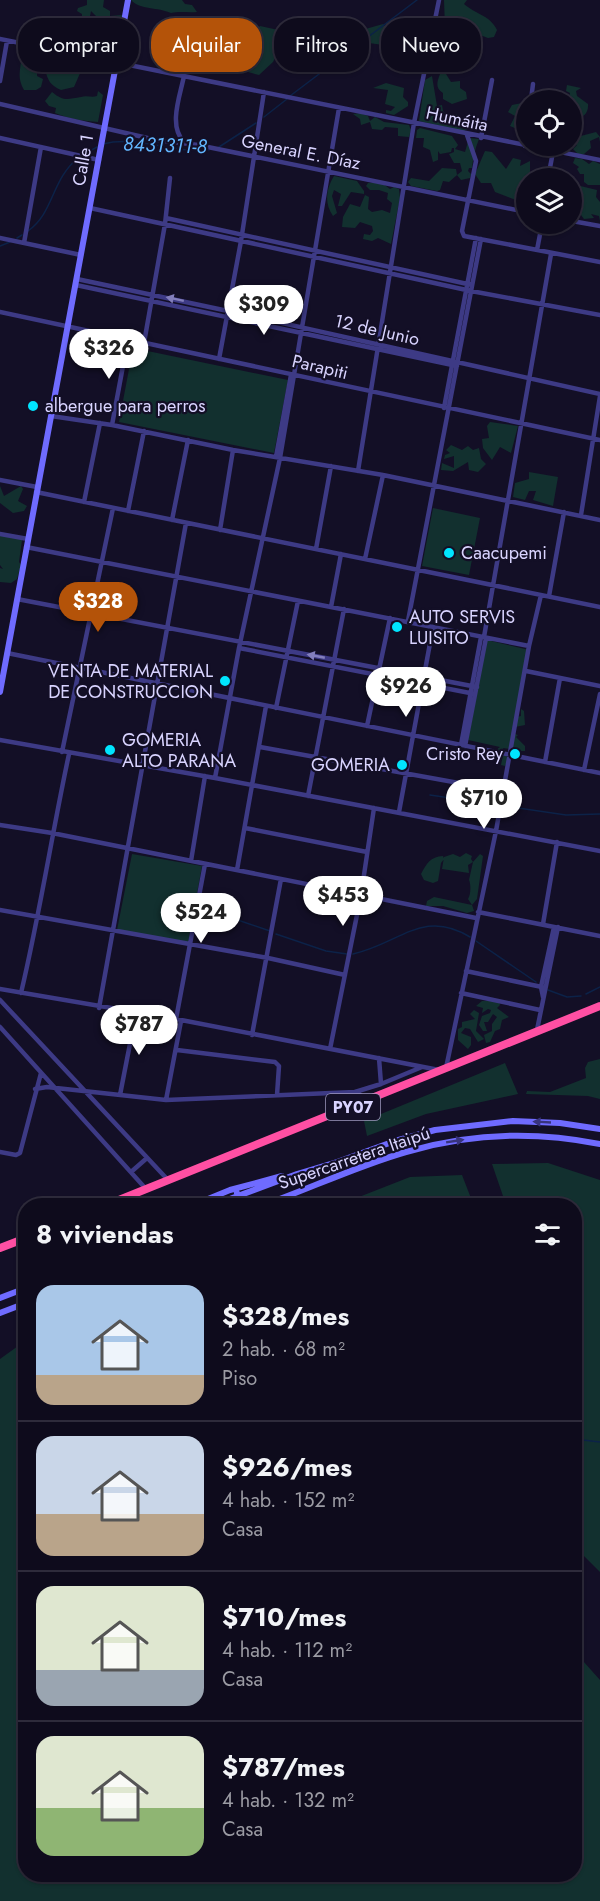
<!DOCTYPE html>
<html lang="es">
<head>
<meta charset="utf-8">
<style>
	:root { --surface:#0e0b1c; --page:#1c1929; --text:#f1f3f6; --muted:#9b9ba3; --line:#2e2b3b; --accent:#b45309 }
	body { margin:0; font-family:Jost,sans-serif; background:var(--page); color:var(--text); height:100vh; display:flex; flex-direction:column; font-size:22px; white-space:nowrap }
	* { box-sizing:border-box; margin:0 }
	p { font-size:20px; color:var(--muted) }
	.icon { flex:none; width:33px; height:33px; fill:none; stroke:currentColor; stroke-width:2; stroke-linecap:round; stroke-linejoin:round }
	.map { position:relative; flex:1; overflow:hidden }
	.drawer { position:absolute; left:18px; top:1198px; width:564px; height:684px; display:flex; flex-direction:column; background:var(--surface); border-radius:24px; box-shadow:0 2px 4px #0004,0 0 0 2px var(--line) }
	.drawer>* { flex:none }
	.banner { position:absolute; left:18px; top:18px; width:564px; height:54px; display:flex; gap:12px }
	.tools { position:absolute; left:516px; top:90px; display:grid; gap:12px }
	.tools a { display:grid; place-items:center; width:66px; height:66px; border-radius:50%; background:var(--surface); box-shadow:0 2px 4px #0004,0 0 0 2px var(--line); font-size:30px }
	.price { position:absolute; translate:-50% -51px; padding:0 14px; border-radius:21px; background:#fff; color:#222; font-size:20px; line-height:39px; filter:drop-shadow(0 2px 3px #0008) }
	.price::after { content:''; position:absolute; left:50%; top:36px; width:18px; height:14px; margin-left:-9px; background:inherit; clip-path:polygon(0 0,100% 0,50% 100%) }
	.price.active { background:var(--accent); color:#fff }
	ul { padding:0; list-style:none }
	li { display:flex; align-items:center; gap:18px; height:150px; padding:0 18px }
	li+li { border-top:2px solid var(--line) }
	li span { display:grid; place-items:center; flex:none; width:168px; height:120px; border-radius:18px; color:#555 }
	li>.icon { margin-inline-start:auto }
	span .icon { width:72px; height:72px; fill:#fffc; stroke-width:1 }
	li b { font-size:26px }
	h2 { display:flex; justify-content:space-between; align-items:center; height:72px; padding:0 18px; font-size:26px }
	.chip { padding:0 21px; border-radius:24px; background:var(--surface); box-shadow:0 2px 4px #0004,0 0 0 2px var(--line); font-size:21px; line-height:54px }
	.chip.active { background:var(--accent); color:#fff }
	.map>svg:first-child { display:block }
	.green { fill:#12302f }
	.lines { fill:none; stroke-linecap:round; stroke-linejoin:round }
	.stream { stroke:#0c2248; stroke-width:1.5 }
	.street { stroke:#3d3a85; stroke-width:4.5 }
	.secondary { stroke:#6f6bff; stroke-width:6 }
	.highway { stroke:#ff4fa3; stroke-width:8 }
	.oneway { fill:#837fbc }
	.oneway2 { fill:#38347d }
	.poi-dot { fill:#00e5ff; stroke:#130f26; stroke-width:2 }
	.labels { text-anchor:middle; stroke-width:4.5; stroke-linejoin:round; paint-order:stroke }
	.shield { fill:#130f26; stroke:#9e99be; stroke-width:1.5 }
	.shield-label { font-size:16px; font-weight:bold; fill:#d9d4ff }
	.street-label { font-size:18px; fill:#d9d4ff; stroke:#130f26 }
	.poi-label { font-size:18px; fill:#d9d4ff; stroke:#130f26; text-anchor:start }
	.water-label { font-size:20px; font-style:italic; fill:#62b6ff; stroke:#130f26 }
</style>
</head>
<body>
<div class="map">
<svg width="600" height="1901" viewBox="0 0 600 1901">
	<rect width="100%" height="100%" fill="#130f26"/>
	<path class="green" d="M87,0H104L103,7L110,11V16L122,15L121,26H114L112,32L105,28V21H101L91,11L89,21L82,27L79,35L70,34V32L78,28V26L71,25L74,21L82,20V14L77,11L78,8L87,5Z
		M131,0H182L185,4L192,5L197,12C188,13 180,11 171,13C158,7 140,10 131,0Z
		M444,0H467L464,4C475,14 490,15 497,30L494,37L488,38L472,32L462,38L458,32L445,28Z
		M355,23L362,30L383,24L387,28L393,23L408,27L418,37L414,43L404,48L341,39L342,36L354,35L355,32L352,25Z
		M260,26L283,31L276,37L281,46L273,62L259,75L248,72L254,55H259L254,51L261,49L254,42L256,29Z
		M21,51C40,49 64,55 81,63V71L74,87L61,90C50,85 48,81 45,69L35,66L33,69L37,72V76L43,79L41,87L36,90H24C15,74 23,67 21,51Z
		M440,74H446L451,82L460,81V88L466,92L467,99L452,104L443,99V93C435,88 437,82 440,74Z
		M432,76L437,106L442,105L443,111L450,117L456,114L471,128L463,131L419,121L425,80Z
		M386,83L404,88L403,97L408,102V106L394,115L386,113V110L391,111L395,107L385,104L388,90L373,88Z
		M567,85L581,88L576,91L577,96L588,104C589,114 581,120 572,118V100H568L570,93L566,91Z
		M98,91L103,95L98,122C83,121 69,119 55,113L56,108L49,106L45,101L52,92C64,102 68,99 81,97C87,95 92,98 97,96Z
		M522,103H526V122L523,127L526,128V131L523,134H518L517,129L510,126L515,116L508,112L512,105Z
		M360,113L368,116L370,121L375,117L384,122L409,125L411,130L409,137L398,136V128L385,127L382,130L372,129L370,122L361,125L360,119L353,114Z
		M420,128L452,136L458,145L455,149L465,152L469,138L479,139C475,149 473,158 472,168H469L468,171L471,174L470,178L461,180L457,175L449,182L443,181L440,190L437,191L411,186L408,182L411,178L429,181L442,168L456,169L457,175L462,171L460,163H454L449,154L454,152V148H452L451,152L440,154L438,151V160L433,162L430,150L423,147L424,138H416L417,130Z
		M596,132L600,137V142L599,137L590,141L591,148L584,154H578L573,149L577,145L572,143V135L575,133L577,137Z
		M485,151L492,152L506,169L513,158L521,160L520,166L530,161V173L526,178V204L495,192L491,183H481L475,174Z
		M575,158L582,159L589,164L593,161L600,164V189V185H588L584,182V174H580L577,169L579,167L573,163Z
		M334,176L357,181L364,191V194L351,192L342,206H338L341,194L334,190L332,196L337,213L333,216C324,203 326,189 334,176Z
		M368,183H382L390,189L394,187L399,189L400,198L391,244L378,238L372,241L363,239L364,234L370,235L373,231L372,226L360,222L355,228L342,227L343,217L350,204L360,207L365,195L369,197L368,209L372,212L382,210L390,213L392,203L387,199L388,193L379,190H370L366,186Z
		M572,184L597,190L596,197L600,202V221L599,216L591,214L594,218L584,219L581,215L572,216L577,204V197L572,196Z
		M133,348L288,380L274,453L119,422Z
		M490,422L518,426L511,453L500,447L492,460L483,448L482,439L489,438L487,426Z
		M451,445L462,450L468,446L473,450L479,448L481,459L486,464L478,472L469,470L468,462L453,471L441,470L442,463L454,468V456L444,459L445,455L450,453L446,450Z
		M529,472L558,477L553,506L533,500L536,491H529L525,500L513,497L515,483L529,479Z
		M0,486L4,496L21,486L23,489L18,501L27,506L24,511L13,513L0,503Z
		M433,508L480,518L469,575L422,566Z
		M5,535L19,537L22,540L19,562L21,565L17,579L11,583L0,582V568L3,569L0,565V536Z
		M487,640L529,650L517,717L521,716V709L524,711L525,725L515,727V734L518,735L516,737L525,746V751H518L513,747L510,749L503,748L508,760L505,766L501,765L503,755L496,750L500,747L468,740Z
		M466,853L472,856L471,859L473,862L480,854L483,856L477,899L472,905L474,911L467,913L443,906H426L427,901L434,897L472,905L468,899C471,895 471,884 469,880L473,862L468,865L469,873L442,869L444,857L453,854L460,857Z
		M132,854L202,866L188,943L117,930Z
		M443,856L444,859L441,863L438,881L433,883L424,880L421,874C427,863 430,857 443,856Z
		M482,1001H499L500,1005L497,1008L509,1017L502,1020L500,1029L495,1031L490,1042L486,1043L484,1035L492,1031V1024L497,1017L493,1014L488,1022H484L487,1031H483L479,1025L482,1016L490,1013L491,1010L488,1009L482,1013L483,1008L476,1006Z
		M474,1010L479,1013L476,1031L484,1039L478,1042L470,1029L465,1028L461,1033L471,1037V1045L468,1049L458,1040V1029L462,1027V1022L475,1019L470,1014Z
		M600,1059V1099L588,1096L526,1094L527,1091L550,1092L586,1078L585,1068L588,1062Z
		M505,1063L518,1094L426,1114L367,1136L364,1121Z
		M548,1163L600,1180V1572L575,1547L574,1206H501L503,1196L492,1164Z
		M462,1175L474,1206H336L410,1177Z
		M25,1341L26,1875H574L575,1652L600,1680V1901H0V1359Z"/>
	<g class="lines">
		<path class="stream" d="M290,96L417,0
			M264,117L287,99
			M103,144C138,135 174,154 209,150
			M219,147L256,123
			M83,155L97,147
			M28,231C54,213 51,180 78,158
			M17,238L22,235
			M0,246L10,242
			M430,795L498,805
			M505,806L566,815L600,814
			M229,917L270,931
			M276,934L326,951L347,954
			M476,941L536,982
			M353,954C399,944 423,908 470,937
			M548,990L567,997L581,996
			M586,994L600,987
			M574,1439L600,1442"/>
		<path class="street" d="M0,39L600,160
			M0,81L7,41
			M531,100L533,84
			M0,104L156,140L198,145L526,212
			M467,135L476,161L462,231L464,236L600,262
			M0,138L99,160
			M481,138L492,80
			M184,142C168,126 180,96 184,76
			M525,146L526,134
			M548,178L553,152
			M90,208L471,291L600,315
			M166,218L472,285
			M572,221L600,226
			M0,238L81,255
			M24,243L41,147
			M537,250L542,224
			M77,279L228,311L600,394
			M76,285L457,366
			M0,312L600,440
			M144,343L165,224L170,178
			M219,359L241,241L264,92
			M444,408L476,238
			M51,416L112,425L233,450L383,475L600,520
			M112,425L128,339
			M276,457L291,375
			M358,471L414,123L439,0
			M0,480L37,487
			M36,492L600,607
			M84,502L100,423
			M128,511L144,431
			M581,515L600,396
			M172,520L188,440
			M220,530L233,450
			M0,534L28,539
			M26,547L529,646
			M316,549L331,466
			M365,559L383,475
			M549,596L564,512
			M17,599L477,687
			M331,607L341,554
			M408,621L481,239
			M484,637L551,254
			M239,648L475,694
			M7,653L600,773
			M526,671L600,686
			M276,708L298,601
			M367,726L390,618
			M0,740L215,778L600,851
			M461,745L481,637
			M465,746L486,638
			M260,747L503,791
			M62,752L113,508
			M545,762L560,678
			M584,770L600,694
			M215,778L239,648L280,458L339,108
			M308,796L344,609
			M399,812L433,627
			M0,825L52,833L476,918
			M245,828L367,852
			M191,861L205,776
			M237,870L266,706
			M0,910L268,958L345,975
			M478,912L600,936
			M543,924L557,842
			M466,971L542,987
			M0,989L176,1019L439,1070
			M21,993C40,913 52,833 69,754
			M461,993L540,1010
			M543,997L541,987L554,927
			M0,1000L168,1180
			M99,1008L186,523
			M176,1019L205,864
			M0,1027L146,1189
			M537,1030L558,927
			M252,1035L281,879
			M330,1049L361,895L374,808
			M177,1050L275,1062L279,1066L277,1095
			M446,1068L496,831L529,646L541,595
			M381,1084L422,1067
			M35,1089L47,1087L166,1100L355,1092L368,1100
			M355,1092L381,1084L379,1058
			M120,1095L136,1013
			M166,1100L181,1021
			M0,1152L16,1155L20,1153L41,1073
			M131,1172L147,1158"/>
		<path class="secondary" d="M0,692L128,0
			M237,1193L247,1206
			M191,1206L230,1190L282,1176
			M211,1206L297,1174L337,1162L395,1141L435,1130L513,1121L560,1123L600,1129
			M261,1206C309,1189 357,1166 406,1152C470,1133 535,1131 600,1144
			M0,1298L26,1288
			M0,1313L26,1303"/>
		<path class="highway" d="M104,1206L600,1006
			M0,1248L26,1238"/>
	</g>
	<defs><path id="oneway-solid" d="M-6-.8H1V-3.2L6.5 0L1 3.2V.8H-6Z" transform="scale(1.5)"/></defs>
	<g class="oneway">
		<use href="#oneway-solid" transform="translate(175 299) rotate(-168)"/>
		<use href="#oneway-solid" transform="translate(316 656) rotate(-169)"/>
	</g>
	<g class="oneway2">
		<use href="#oneway-solid" transform="translate(542 1122) rotate(-177)"/>
		<use href="#oneway-solid" transform="translate(455 1141) rotate(-9)"/>
	</g>
	<g class="poi-dot">
		<circle cx="33" cy="406" r="6"/>
		<circle cx="449" cy="553" r="6"/>
		<circle cx="397" cy="627" r="6"/>
		<circle cx="225" cy="681" r="6"/>
		<circle cx="110" cy="750" r="6"/>
		<circle cx="515" cy="754" r="6"/>
		<circle cx="402" cy="765" r="6"/>
	</g>
	<g class="labels">
		<rect class="shield" x="326" y="1094" width="54" height="26" rx="4.5"/>
		<g class="shield-label">
			<text x="353" y="1113">PY07</text>
		</g>
		<g class="street-label">
			<text transform="translate(457 119) rotate(12)" y="6">Humáita</text>
			<text transform="translate(301 152) rotate(11)" y="6">General E. Díaz</text>
			<text transform="translate(83 160) rotate(-80)" y="6">Calle 1</text>
			<text transform="translate(377 330) rotate(13)" y="6">12 de Junio</text>
			<text transform="translate(320 367) rotate(13)" y="6">Parapiti</text>
			<text transform="translate(354 1158) rotate(-19)" y="6">Supercarretera Itaipú</text>
		</g>
		<g class="poi-label">
			<text x="45" y="412">albergue para perros</text>
			<text x="461" y="559">Caacupemi</text>
			<text x="409" y="623">AUTO SERVIS<tspan x="409" dy="21">LUISITO</tspan></text>
			<text x="213" y="677" text-anchor="end">VENTA DE MATERIAL<tspan x="213" dy="21">DE CONSTRUCCION</tspan></text>
			<text x="122" y="746">GOMERIA<tspan x="122" dy="21">ALTO PARANA</tspan></text>
			<text x="503" y="760" text-anchor="end">Cristo Rey</text>
			<text x="390" y="771" text-anchor="end">GOMERIA</text>
		</g>
		<g class="water-label">
			<text transform="translate(165 145) rotate(2)" y="7">8431311-8</text>
		</g>
	</g>
</svg>
<div class="tools">
<a><svg class="icon" aria-label="locate" viewBox="0 0 24 24"><circle cx="12" cy="12" r="6"/><path d="M12 2v4M12 18v4M2 12h4M18 12h4"/></svg></a>
<a><svg class="icon" aria-label="layers" viewBox="0 0 24 24"><path d="M12 4l9 5-9 5-9-5zM3 14l9 5 9-5"/></svg></a>
</div>
<b class="price" style="left:264px;top:336px">$309</b>
<b class="price" style="left:109px;top:380px">$326</b>
<b class="price active" style="left:98px;top:633px">$328</b>
<b class="price" style="left:406px;top:718px">$926</b>
<b class="price" style="left:484px;top:830px">$710</b>
<b class="price" style="left:343px;top:927px">$453</b>
<b class="price" style="left:201px;top:944px">$524</b>
<b class="price" style="left:139px;top:1056px">$787</b>
<div class="banner">
<a class="chip">Comprar</a>
<a class="chip active">Alquilar</a>
<a class="chip">Filtros</a>
<a class="chip">Nuevo</a>
</div>
<section class="drawer">
<h2>8 viviendas<svg class="icon" aria-label="filters" viewBox="0 0 24 24"><path d="M4 7h16M4 17h16"/><circle cx="9" cy="7" r="2"/><circle cx="15" cy="17" r="2"/></svg></h2>
<ul>
<li><span style="background:linear-gradient(#a9c7e8 75%,#b9a48a 0)"><svg class="icon" aria-label="home" viewBox="0 0 24 24"><path d="M3 11l9-7 9 7M6 9v11h12V9"/></svg></span><div><b>$328/mes</b><p>2 hab. · 68 m²</p><p>Piso</p></div></li>
<li><span style="background:linear-gradient(#c9d6e8 65%,#b9a48a 0)"><svg class="icon" aria-label="home" viewBox="0 0 24 24"><path d="M3 11l9-7 9 7M6 9v11h12V9"/></svg></span><div><b>$926/mes</b><p>4 hab. · 152 m²</p><p>Casa</p></div></li>
<li><span style="background:linear-gradient(#dfe7d0 70%,#9aa5b1 0)"><svg class="icon" aria-label="home" viewBox="0 0 24 24"><path d="M3 11l9-7 9 7M6 9v11h12V9"/></svg></span><div><b>$710/mes</b><p>4 hab. · 112 m²</p><p>Casa</p></div></li>
<li><span style="background:linear-gradient(#dfe7d0 60%,#8fb573 0)"><svg class="icon" aria-label="home" viewBox="0 0 24 24"><path d="M3 11l9-7 9 7M6 9v11h12V9"/></svg></span><div><b>$787/mes</b><p>4 hab. · 132 m²</p><p>Casa</p></div></li>
</ul>
</section>
</div>
</body>
</html>
